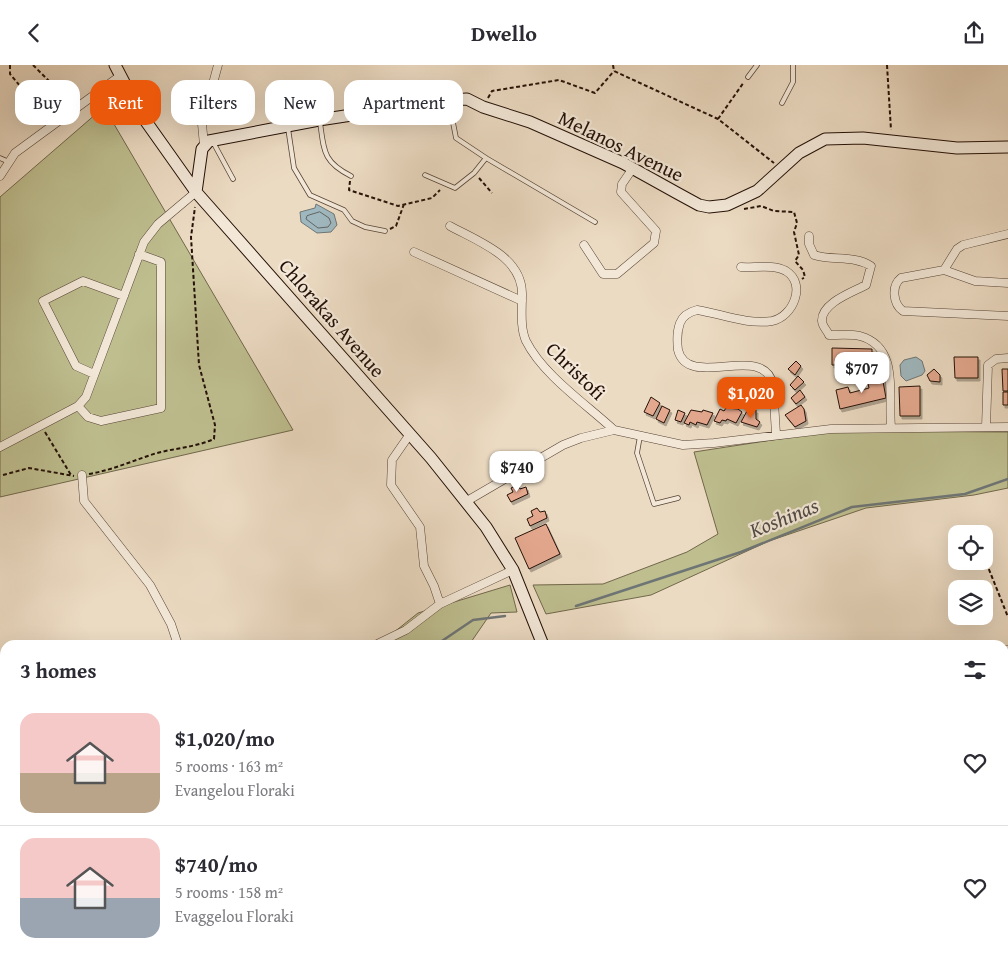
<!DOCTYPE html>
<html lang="en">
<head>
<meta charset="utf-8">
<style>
	:root { --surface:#fff; --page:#f2f2f3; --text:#2b2b33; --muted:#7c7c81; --line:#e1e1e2; --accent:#ea580c }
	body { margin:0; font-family:"Gentium Book Plus",serif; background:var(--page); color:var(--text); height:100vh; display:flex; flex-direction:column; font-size:19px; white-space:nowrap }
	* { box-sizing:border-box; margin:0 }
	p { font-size:16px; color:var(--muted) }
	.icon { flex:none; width:28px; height:28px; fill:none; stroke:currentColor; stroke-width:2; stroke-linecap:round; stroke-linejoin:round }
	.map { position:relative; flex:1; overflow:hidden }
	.side { position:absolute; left:0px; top:575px; width:1009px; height:321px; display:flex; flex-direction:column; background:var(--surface); border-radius:15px 15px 0 0; box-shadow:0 5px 20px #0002 }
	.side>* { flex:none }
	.hud { position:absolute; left:15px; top:15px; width:500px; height:45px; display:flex; gap:10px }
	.fabs { position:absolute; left:948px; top:460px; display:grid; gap:10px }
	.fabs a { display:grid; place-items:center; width:45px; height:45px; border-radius:10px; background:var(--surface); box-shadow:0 5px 20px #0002; font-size:25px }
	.price { position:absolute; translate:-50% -42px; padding:0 11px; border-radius:10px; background:#fff; color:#222; font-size:16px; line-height:32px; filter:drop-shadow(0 1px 2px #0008) }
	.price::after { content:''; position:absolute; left:50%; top:30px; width:15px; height:11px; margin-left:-8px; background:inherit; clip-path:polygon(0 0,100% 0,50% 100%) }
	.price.on { background:var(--accent); color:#fff }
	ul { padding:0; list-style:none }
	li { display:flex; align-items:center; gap:15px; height:125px; padding:0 20px }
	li+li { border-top:1px solid var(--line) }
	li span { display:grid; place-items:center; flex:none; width:140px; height:100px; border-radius:15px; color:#555 }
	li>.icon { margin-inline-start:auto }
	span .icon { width:60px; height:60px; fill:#fffc; stroke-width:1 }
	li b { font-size:21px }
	h2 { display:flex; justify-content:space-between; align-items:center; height:60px; padding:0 20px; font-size:21px }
	.tag { padding:0 18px; border-radius:15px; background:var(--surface); box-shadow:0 5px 20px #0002; font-size:18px; line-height:45px }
	.tag.on { background:var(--accent); color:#fff }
	header { display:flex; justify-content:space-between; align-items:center; height:65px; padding:0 20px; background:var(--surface); font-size:22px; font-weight:600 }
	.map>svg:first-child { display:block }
	.green { fill:#bebe8f; stroke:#71674b }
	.water { fill:#9fb8bf; stroke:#6e7575 }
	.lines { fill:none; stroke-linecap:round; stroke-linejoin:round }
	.shore { stroke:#626463; stroke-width:1 }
	.stream { stroke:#6e7575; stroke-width:2.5 }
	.building { fill:#e4a88e; stroke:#241007; filter:url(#shadow) }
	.lane-casing { stroke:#564336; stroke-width:5.5 }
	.street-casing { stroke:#564336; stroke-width:9 }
	.secondary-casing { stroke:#241007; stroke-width:13 }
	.path { stroke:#241007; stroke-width:2; stroke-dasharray:4 2.5; stroke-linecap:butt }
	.lane { stroke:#f3e8d8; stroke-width:4 }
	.street { stroke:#f3e8d8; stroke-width:8 }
	.secondary { stroke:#f3e8d8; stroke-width:11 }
	.labels { text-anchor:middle; stroke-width:4.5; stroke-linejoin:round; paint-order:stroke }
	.street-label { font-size:20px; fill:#241007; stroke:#f3e8d8 }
	.water-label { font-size:21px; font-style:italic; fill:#4f4b47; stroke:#f3e8d8 }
</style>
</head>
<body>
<header><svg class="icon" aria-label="back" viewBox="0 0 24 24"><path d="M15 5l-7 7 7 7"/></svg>Dwello<svg class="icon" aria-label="share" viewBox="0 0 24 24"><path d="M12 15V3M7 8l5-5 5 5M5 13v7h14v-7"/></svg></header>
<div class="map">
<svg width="1008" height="896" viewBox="0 0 1008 896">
	<defs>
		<filter id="shadow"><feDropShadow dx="2" dy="3" stdDeviation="0" flood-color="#0004"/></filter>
	</defs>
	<rect width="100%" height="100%" fill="#ecdbc3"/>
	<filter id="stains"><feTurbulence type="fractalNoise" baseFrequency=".004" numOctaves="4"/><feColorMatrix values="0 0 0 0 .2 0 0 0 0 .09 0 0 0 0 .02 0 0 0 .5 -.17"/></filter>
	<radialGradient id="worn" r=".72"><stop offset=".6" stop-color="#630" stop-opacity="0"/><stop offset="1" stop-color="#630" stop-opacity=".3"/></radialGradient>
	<path class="green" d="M104,42L293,365L0,432V132Z
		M831,366L1008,367V423L974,430L866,443L769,476L651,530L546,549L533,520L603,519L687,487L718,469L694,387Z
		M510,520L517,547L491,548L469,580H378L418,548Z"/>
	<path class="water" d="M316,139L334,149L337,160L331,167L317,168L301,157L300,147L315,143Z
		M916,292L922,296L925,306L922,310L906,316L901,311L900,300L904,295Z
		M0,765C2,800 10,833 0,867Z"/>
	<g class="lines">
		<path class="shore" d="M320,147L329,153L331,158L328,162L318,163L306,154L307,151Z"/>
		<path class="stream" d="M576,541L741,487L852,442L965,429L1008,414
			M436,580L473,555L505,551"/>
	</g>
	<path class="building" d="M832,283L872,284V300H832Z
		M954,292H978V313H955Z
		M796,296L801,301L795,310L788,304Z
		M934,304L940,310V317L930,316L927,310Z
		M1002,304H1008V326H1003Z
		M798,311L804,317L795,325L790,320Z
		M882,311L886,333L840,344L836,325L848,322L850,328L869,323L867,314Z
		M753,319L758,322L760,338L754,340V336L747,331Z
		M920,321V351H900L899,322Z
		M800,325L805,332L796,339L791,333Z
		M1003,327H1008V340H1003Z
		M651,332L660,338L653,351L644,347Z
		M801,340L804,344L806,356L795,362L785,350Z
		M662,341L670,345L664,358L656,354Z
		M726,343L738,344L742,347L736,358L727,354L726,356L722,355L720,358L714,356L720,344L724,346Z
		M678,345L685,348L681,357L675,355Z
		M691,345L702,347L703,345L713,348L707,360L697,357L696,360L690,357L689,360L684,358Z
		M756,345V354L760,357L757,362L741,357L747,346Z
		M518,420L520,424L526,422L528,429L511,437L507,430L513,427L511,423Z
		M537,443L540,447L545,446L547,453L530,461L527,454L533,451L531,446Z
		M546,459L560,489L529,504L515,473Z
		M1004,769H1008V796L1004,792Z
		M1004,874L1008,889L996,896H975L976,893L979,894L980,891H1004Z"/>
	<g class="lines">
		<defs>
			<path id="lane" d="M748,12L757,0
				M782,38L793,17V0
				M320,57C324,86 323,97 351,111
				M288,63L294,103L310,130L344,145L352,156L365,162L385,166
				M213,77L233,114
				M0,93L9,97
				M486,93L595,157
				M425,110L455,123L474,108L486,93L456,73L449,37
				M640,371L637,388L654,439L678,433
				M1004,630L1008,635
				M1004,675L1008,681
				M455,896V891"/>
			<path id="street" d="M204,80L202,59L218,0
				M0,111L15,88L120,11
				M450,161C479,177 523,192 522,230C522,244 520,263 526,276C543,310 586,339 614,365
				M809,171V179L814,190C832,196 854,190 871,201L866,220C853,227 821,238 822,256C822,261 827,265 829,270C839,270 851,269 860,271C900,282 888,330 891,362
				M584,180L603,209H617L654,178L656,166L621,127L622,119L633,103
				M414,187L522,236
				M741,202C754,203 774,199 786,206C807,219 793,252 772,256C747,260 722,249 697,245C689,247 683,250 680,258C677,266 677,277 678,285C688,326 764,276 773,320L776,369
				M944,205L957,184L963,180L1008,169
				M1008,218L975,216L944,205L901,213C891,221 893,239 903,246L1008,251
				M94,309L76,301L43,236L83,216L124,231
				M78,341L88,352L101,356L161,343V197L139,189
				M986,362L988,300L996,294L1008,293
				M410,369L392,395L391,420L420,462L424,501L434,521L440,539
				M0,382L78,341L86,332L144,177L158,159L196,127
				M82,410L84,436L150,520L171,559L178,580
				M467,436L563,380L581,373L614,365L683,380L714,378L831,364L1008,362
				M375,580L406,565L440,539L513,505
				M1004,585H1008
				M1004,712L1008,709
				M1004,761L1008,764
				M877,891V896
				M557,893V891"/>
			<path id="secondary" d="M115,0L140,48L196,127L431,393L486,462L513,505L543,580
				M196,127L202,84L209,76L319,55L449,35L467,34L483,42L530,57L623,98L677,128L699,140L709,142L727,140L757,126L799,88L825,74L863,73L957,83L1008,82
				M792,891L795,896
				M576,896V891
				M591,896L592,891"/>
		</defs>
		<use href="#lane" class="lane-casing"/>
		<use href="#street" class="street-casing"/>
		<use href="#secondary" class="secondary-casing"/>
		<path class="path" d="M10,0V9L48,54
			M33,0L56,23L79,31
			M613,0L614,6L718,54L774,98
			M887,0L891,65
			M488,33L492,26L559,15L595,28L614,6
			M718,54L744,17
			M479,113L492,128
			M350,116L349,125L398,141L432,133L440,125
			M744,144L761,141L774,146L794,147L797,158L794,167L799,190L795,196L803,205L805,212L802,214
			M390,164L396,161L404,139
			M45,367L71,410
			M89,409C113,405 134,395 157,388C176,383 196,382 214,374L215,360L199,300L191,172L195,142
			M3,410L29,403L74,411
			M974,468V469
			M984,492L1008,552
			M0,602L5,608
			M78,891L80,896
			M104,891L108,896
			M629,896L645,893L655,896"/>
		<use href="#lane" class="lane"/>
		<use href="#street" class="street"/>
		<use href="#secondary" class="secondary"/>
	</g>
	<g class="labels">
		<g class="street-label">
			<text transform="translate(621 81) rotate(26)" y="7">Melanos Avenue</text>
			<text transform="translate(332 253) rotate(49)" y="7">Chlorakas Avenue</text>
			<text transform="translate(576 306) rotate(44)" y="7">Christofi</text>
		</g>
		<g class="water-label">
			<text transform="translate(784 453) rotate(-22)" y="7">Koshinas</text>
		</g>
	</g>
	<rect width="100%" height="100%" filter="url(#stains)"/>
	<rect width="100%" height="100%" fill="url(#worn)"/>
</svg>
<div class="fabs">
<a><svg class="icon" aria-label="locate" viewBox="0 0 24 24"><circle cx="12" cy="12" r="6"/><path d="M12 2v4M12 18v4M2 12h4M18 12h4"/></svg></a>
<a><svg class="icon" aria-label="layers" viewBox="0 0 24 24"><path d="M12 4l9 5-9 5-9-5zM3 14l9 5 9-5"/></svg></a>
</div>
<b class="price" style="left:862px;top:329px">$707</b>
<b class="price on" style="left:751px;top:354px">$1,020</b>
<b class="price" style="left:517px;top:428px">$740</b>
<div class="hud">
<a class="tag">Buy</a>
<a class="tag on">Rent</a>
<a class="tag">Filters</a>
<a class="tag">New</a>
<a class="tag">Apartment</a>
</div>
<section class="side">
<h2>3 homes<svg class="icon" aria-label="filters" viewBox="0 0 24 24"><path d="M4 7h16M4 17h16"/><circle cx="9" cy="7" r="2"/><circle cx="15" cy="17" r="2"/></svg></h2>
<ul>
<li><span style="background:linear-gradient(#f6c9c9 60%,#b9a48a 0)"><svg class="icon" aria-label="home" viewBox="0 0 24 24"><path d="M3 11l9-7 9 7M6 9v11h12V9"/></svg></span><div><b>$1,020/mo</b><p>5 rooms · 163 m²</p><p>Evangelou Floraki</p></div><svg class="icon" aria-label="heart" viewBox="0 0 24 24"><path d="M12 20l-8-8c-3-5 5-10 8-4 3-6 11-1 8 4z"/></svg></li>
<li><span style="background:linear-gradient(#f6c9c9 60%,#9aa5b1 0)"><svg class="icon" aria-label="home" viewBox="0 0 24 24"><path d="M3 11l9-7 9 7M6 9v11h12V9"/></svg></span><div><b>$740/mo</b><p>5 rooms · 158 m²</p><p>Evaggelou Floraki</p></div><svg class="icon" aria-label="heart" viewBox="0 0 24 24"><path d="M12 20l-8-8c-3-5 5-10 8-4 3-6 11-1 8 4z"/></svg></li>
</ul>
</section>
</div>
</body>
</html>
